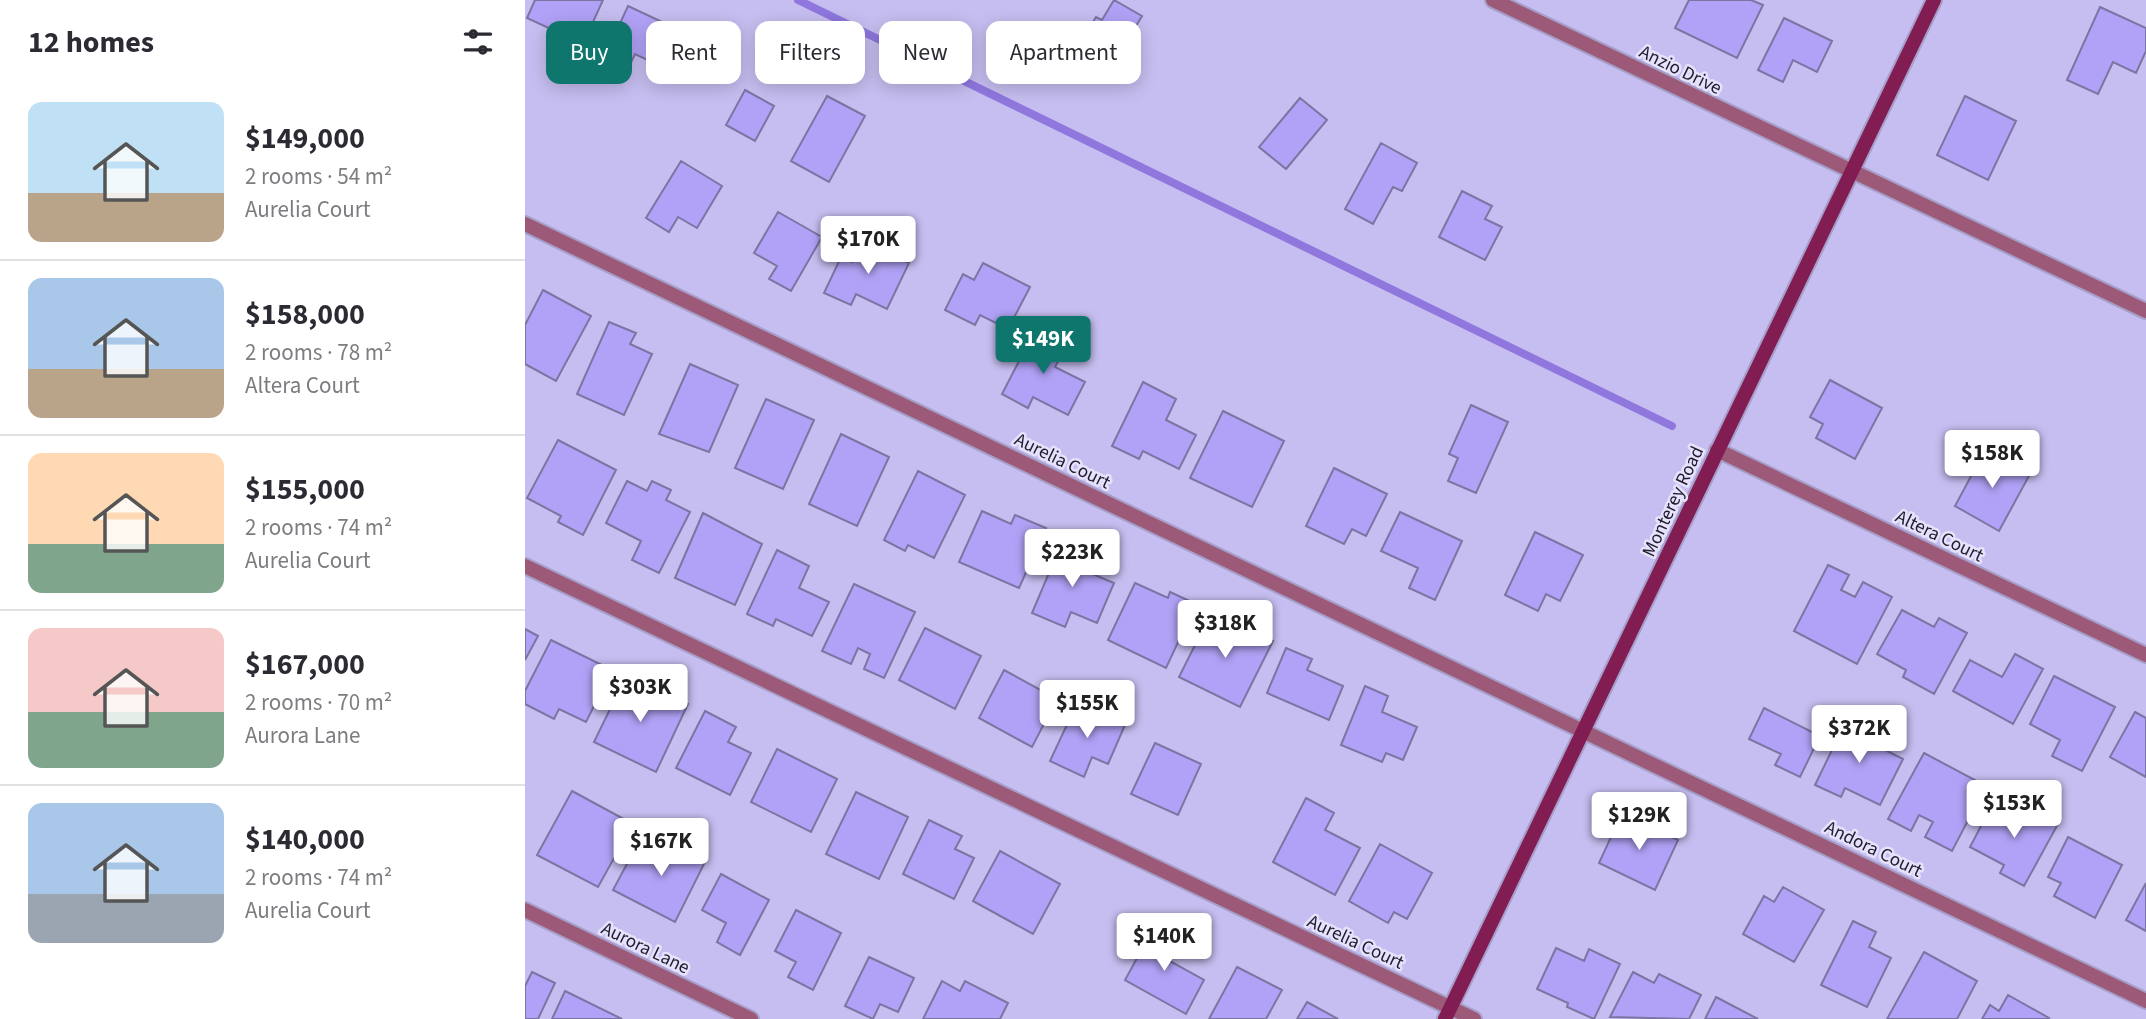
<!DOCTYPE html>
<html lang="en">
<head>
<meta charset="utf-8">
<style>
	:root { --surface:#fff; --page:#f2f2f3; --text:#2b2b33; --muted:#7c7c81; --line:#e1e1e2; --accent:#0f766e }
	body { margin:0; font-family:"Source Sans 3",sans-serif; background:var(--page); color:var(--text); height:100vh; display:flex; flex-direction:column; font-size:26px; white-space:nowrap }
	* { box-sizing:border-box; margin:0 }
	p { font-size:23px; color:var(--muted) }
	.icon { flex:none; width:38px; height:38px; fill:none; stroke:currentColor; stroke-width:2; stroke-linecap:round; stroke-linejoin:round }
	.map { position:relative; flex:1; overflow:hidden }
	.panel { display:flex; flex-direction:column; background:var(--surface); width:525px }
	.panel>* { flex:none }
	.hud { position:absolute; left:21px; top:21px; width:665px; height:63px; display:flex; gap:14px }
	.price { position:absolute; translate:-50% -60px; padding:0 16px; border-radius:7px; background:#fff; color:#222; font-size:23px; line-height:46px; filter:drop-shadow(0 2px 4px #0008) }
	.price::after { content:''; position:absolute; left:50%; top:42px; width:21px; height:16px; margin-left:-10px; background:inherit; clip-path:polygon(0 0,100% 0,50% 100%) }
	.price.active { background:var(--accent); color:#fff }
	ul { padding:0; list-style:none }
	li { display:flex; align-items:center; gap:21px; height:175px; padding:0 28px }
	li+li { border-top:2px solid var(--line) }
	li span { display:grid; place-items:center; flex:none; width:196px; height:140px; border-radius:14px; color:#555 }
	li>.icon { margin-inline-start:auto }
	span .icon { width:84px; height:84px; fill:#fffc; stroke-width:1 }
	li b { font-size:30px }
	h2 { display:flex; justify-content:space-between; align-items:center; height:84px; padding:0 28px; font-size:30px }
	.chip { padding:0 24px; border-radius:14px; background:var(--surface); box-shadow:0 4px 18px #0003; font-size:24px; line-height:63px }
	.chip.active { background:var(--accent); color:#fff }
	main { display:flex; flex:1; min-height:0 }
	.map>svg:first-child { display:block }
	.lines { fill:none; stroke-linecap:round; stroke-linejoin:round }
	.stream { stroke:#8f77de; stroke-width:8 }
	.building { fill:#b2a2f7; stroke:#7c74a2; stroke-width:2 }
	.street-casing { stroke:#a59ec9; stroke-width:18 }
	.secondary-casing { stroke:#a59ec9; stroke-width:18 }
	.street { stroke:#9d5a78; stroke-width:14 }
	.secondary { stroke:#811d53; stroke-width:14 }
	.labels { text-anchor:middle; stroke-width:5; stroke-linejoin:round; paint-order:stroke }
	.street-label { font-size:19px; fill:#1f1c2e; stroke:#e6e2fc }
</style>
</head>
<body>
<main>
<section class="panel">
<h2>12 homes<svg class="icon" aria-label="filters" viewBox="0 0 24 24"><path d="M4 7h16M4 17h16"/><circle cx="9" cy="7" r="2"/><circle cx="15" cy="17" r="2"/></svg></h2>
<ul>
<li><span style="background:linear-gradient(#bfe0f5 65%,#b9a48a 0)"><svg class="icon" aria-label="home" viewBox="0 0 24 24"><path d="M3 11l9-7 9 7M6 9v11h12V9"/></svg></span><div><b>$149,000</b><p>2 rooms · 54 m²</p><p>Aurelia Court</p></div></li>
<li><span style="background:linear-gradient(#a9c7e8 65%,#b9a48a 0)"><svg class="icon" aria-label="home" viewBox="0 0 24 24"><path d="M3 11l9-7 9 7M6 9v11h12V9"/></svg></span><div><b>$158,000</b><p>2 rooms · 78 m²</p><p>Altera Court</p></div></li>
<li><span style="background:linear-gradient(#ffd9b3 65%,#7fa58c 0)"><svg class="icon" aria-label="home" viewBox="0 0 24 24"><path d="M3 11l9-7 9 7M6 9v11h12V9"/></svg></span><div><b>$155,000</b><p>2 rooms · 74 m²</p><p>Aurelia Court</p></div></li>
<li><span style="background:linear-gradient(#f6c9c9 60%,#7fa58c 0)"><svg class="icon" aria-label="home" viewBox="0 0 24 24"><path d="M3 11l9-7 9 7M6 9v11h12V9"/></svg></span><div><b>$167,000</b><p>2 rooms · 70 m²</p><p>Aurora Lane</p></div></li>
<li><span style="background:linear-gradient(#a9c7e8 65%,#9aa5b1 0)"><svg class="icon" aria-label="home" viewBox="0 0 24 24"><path d="M3 11l9-7 9 7M6 9v11h12V9"/></svg></span><div><b>$140,000</b><p>2 rooms · 74 m²</p><p>Aurelia Court</p></div></li>
</ul>
</section>
<div class="map">
<svg width="1621" height="1019" viewBox="0 0 1621 1019">
	<rect width="100%" height="100%" fill="#c6bef0"/>
	<g class="lines">
		<path class="stream" d="M273,0L1147,426"/>
	</g>
	<path class="building" d="M10,0H78L58,44L2,18Z
		M589,0L617,16L578,80L545,60L571,17L577,20Z
		M1164,0H1226L1238,5L1212,58L1150,28Z
		M103,6L165,35L148,72L110,54L103,69L79,58Z
		M1575,7L1621,28V51L1611,73L1588,62L1573,94L1542,80Z
		M1259,18L1307,41L1292,72L1268,60L1258,82L1233,70Z
		M220,90L249,106L230,141L201,125Z
		M302,96L340,116L304,182L266,161Z
		M1440,96L1491,121L1463,180L1412,155Z
		M775,98L802,120L761,169L734,147Z
		M856,143L892,163L877,191L868,187L848,224L820,209Z
		M156,161L197,186L172,228L153,217L144,232L121,218Z
		M937,191L967,206L960,219L977,227L960,260L914,237Z
		M253,212L297,237L266,291L244,279L252,266L229,253Z
		M337,240L384,263L362,309L331,294L326,305L299,293L316,257L327,262Z
		M458,263L505,287L483,329L455,315L450,325L420,310L438,274L449,280Z
		M18,290L66,316L31,381L0,364V325Z
		M84,322L111,333L105,344L127,354L99,415L52,394Z
		M510,330L541,346L530,367L560,382L543,415L508,397L503,408L477,394Z
		M165,364L213,385L184,452L134,434Z
		M1305,380L1357,408L1330,459L1291,438L1298,424L1285,417Z
		M618,382L651,399L641,420L671,435L654,469L618,451L614,459L587,446Z
		M241,399L289,420L258,489L210,468Z
		M946,405L983,422L951,493L923,481L933,458L924,454Z
		M698,411L759,441L727,507L665,478Z
		M316,434L364,457L332,526L284,504Z
		M33,440L91,470L58,535L33,522L36,516L2,498Z
		M1460,450L1505,474L1474,531L1430,506Z
		M809,468L862,494L841,536L827,529L819,544L781,526Z
		M393,471L440,495L409,558L383,545L380,551L359,540Z
		M102,481L122,491L127,481L146,490L141,500L165,512L134,573L107,560L116,541L81,523Z
		M457,511L486,524L490,515L521,528L494,588L434,562Z
		M875,512L937,541L910,600L884,588L893,568L856,551Z
		M178,513L237,544L210,605L150,578Z
		M1010,532L1058,555L1035,601L1021,594L1013,611L980,595Z
		M537,542L565,554L558,570L589,583L572,623L546,612L540,627L507,613Z
		M252,550L284,566L274,588L304,602L287,636L251,619L248,626L222,614Z
		M1303,565L1324,575L1316,590L1330,597L1338,582L1367,597L1332,664L1269,631Z
		M610,583L643,598L645,592L671,604L641,668L583,640Z
		M329,584L390,612L359,678L339,669L345,654L333,648L326,664L297,651Z
		M1377,610L1409,627L1414,618L1442,633L1409,694L1378,677L1381,670L1352,654Z
		M687,611L713,624L706,638L719,645L726,630L748,641L715,707L654,677Z
		M400,628L456,656L430,709L374,680Z
		M0,629L13,636L0,660Z
		M26,640L87,670L61,722L34,709L29,719L0,704V691Z
		M761,648L787,659L782,670L818,686L804,720L742,693Z
		M1490,654L1518,669L1488,724L1428,691L1445,660L1477,677Z
		M479,670L532,699L507,747L454,718Z
		M102,674L128,687L121,702L135,709L142,694L163,704L131,772L69,742Z
		M1529,676L1590,707L1557,771L1527,756L1535,740L1505,724Z
		M840,686L863,696L857,712L892,727L878,760L861,753L857,762L816,745Z
		M552,703L600,725L583,764L567,757L559,777L525,761Z
		M1239,708L1295,736L1275,777L1250,765L1256,754L1224,739Z
		M180,711L211,727L203,742L226,753L205,795L151,768Z
		M1610,712L1621,718V777L1585,757Z
		M1321,721L1358,739L1354,747L1378,759L1355,805L1320,788L1316,797L1290,785Z
		M630,743L676,764L653,815L606,794Z
		M252,749L312,779L286,832L226,802Z
		M1399,753L1461,786L1427,851L1400,837L1408,822L1394,815L1386,831L1363,819Z
		M47,791L108,824L73,887L12,855Z
		M331,792L383,817L354,879L301,854Z
		M781,798L809,813L800,830L835,848L810,895L748,862Z
		M1493,802L1533,824L1499,886L1475,873L1479,865L1445,847L1468,803L1487,814Z
		M1097,813L1153,840L1130,890L1074,863Z
		M404,820L437,836L430,849L449,858L429,899L378,874Z
		M1543,837L1597,865L1570,918L1529,896L1536,883L1523,877Z
		M152,841L183,856L150,922L88,890L113,843L143,858Z
		M855,844L907,873L882,919L869,912L863,923L824,901Z
		M475,851L535,884L508,934L448,901Z
		M196,874L244,900L215,955L192,942L201,923L177,910Z
		M1621,883V931L1601,920Z
		M1258,887L1299,910L1269,962L1218,934L1239,896L1249,902Z
		M271,910L316,933L288,990L263,977L271,962L250,951Z
		M1328,921L1351,932L1344,947L1366,958L1342,1007L1296,985Z
		M629,927L656,942L645,961L679,980L661,1014L600,980Z
		M1031,948L1059,961L1064,949L1095,964L1069,1019L1042,1007L1043,1003L1012,989Z
		M1399,952L1452,981L1432,1019H1362Z
		M344,957L389,978L373,1012L355,1004L348,1019L320,1006Z
		M712,967L757,990L741,1019H684Z
		M7,972L30,983L13,1019H0V986Z
		M1108,972L1129,983L1134,974L1176,995L1164,1019L1085,1017Z
		M417,981L435,991L440,981L483,1003L475,1019H398Z
		M40,991L97,1019H27Z
		M1483,995L1524,1018L1523,1019H1457L1465,1005L1474,1011Z
		M1191,997L1233,1019H1180Z
		M782,1002L813,1019H772Z"/>
	<g class="lines">
		<defs>
			<path id="street" d="M968,0L1621,311
				M0,224L1621,1001
				M1192,450L1621,655
				M0,566L949,1019
				M0,910L226,1019"/>
			<path id="secondary" d="M920,1019L1409,0"/>
		</defs>
		<use href="#street" class="street-casing"/>
		<use href="#secondary" class="secondary-casing"/>
		<use href="#street" class="street"/>
		<use href="#secondary" class="secondary"/>
	</g>
	<g class="labels">
		<g class="street-label">
			<text transform="translate(1156 69) rotate(26)" y="7">Anzio Drive</text>
			<text transform="translate(538 460) rotate(26)" y="7">Aurelia Court</text>
			<text transform="translate(1147 501) rotate(-65)" y="7">Monterey Road</text>
			<text transform="translate(1415 535) rotate(26)" y="7">Altera Court</text>
			<text transform="translate(1349 848) rotate(26)" y="7">Andora Court</text>
			<text transform="translate(831 941) rotate(25)" y="7">Aurelia Court</text>
			<text transform="translate(121 947) rotate(26)" y="7">Aurora Lane</text>
		</g>
	</g>
</svg>
<b class="price" style="left:343px;top:276px">$170K</b>
<b class="price active" style="left:518px;top:376px">$149K</b>
<b class="price" style="left:1467px;top:490px">$158K</b>
<b class="price" style="left:547px;top:589px">$223K</b>
<b class="price" style="left:700px;top:660px">$318K</b>
<b class="price" style="left:115px;top:724px">$303K</b>
<b class="price" style="left:562px;top:740px">$155K</b>
<b class="price" style="left:1334px;top:765px">$372K</b>
<b class="price" style="left:1489px;top:840px">$153K</b>
<b class="price" style="left:1114px;top:852px">$129K</b>
<b class="price" style="left:136px;top:878px">$167K</b>
<b class="price" style="left:639px;top:973px">$140K</b>
<div class="hud">
<a class="chip active">Buy</a>
<a class="chip">Rent</a>
<a class="chip">Filters</a>
<a class="chip">New</a>
<a class="chip">Apartment</a>
</div>
</div>
</main>
</body>
</html>
